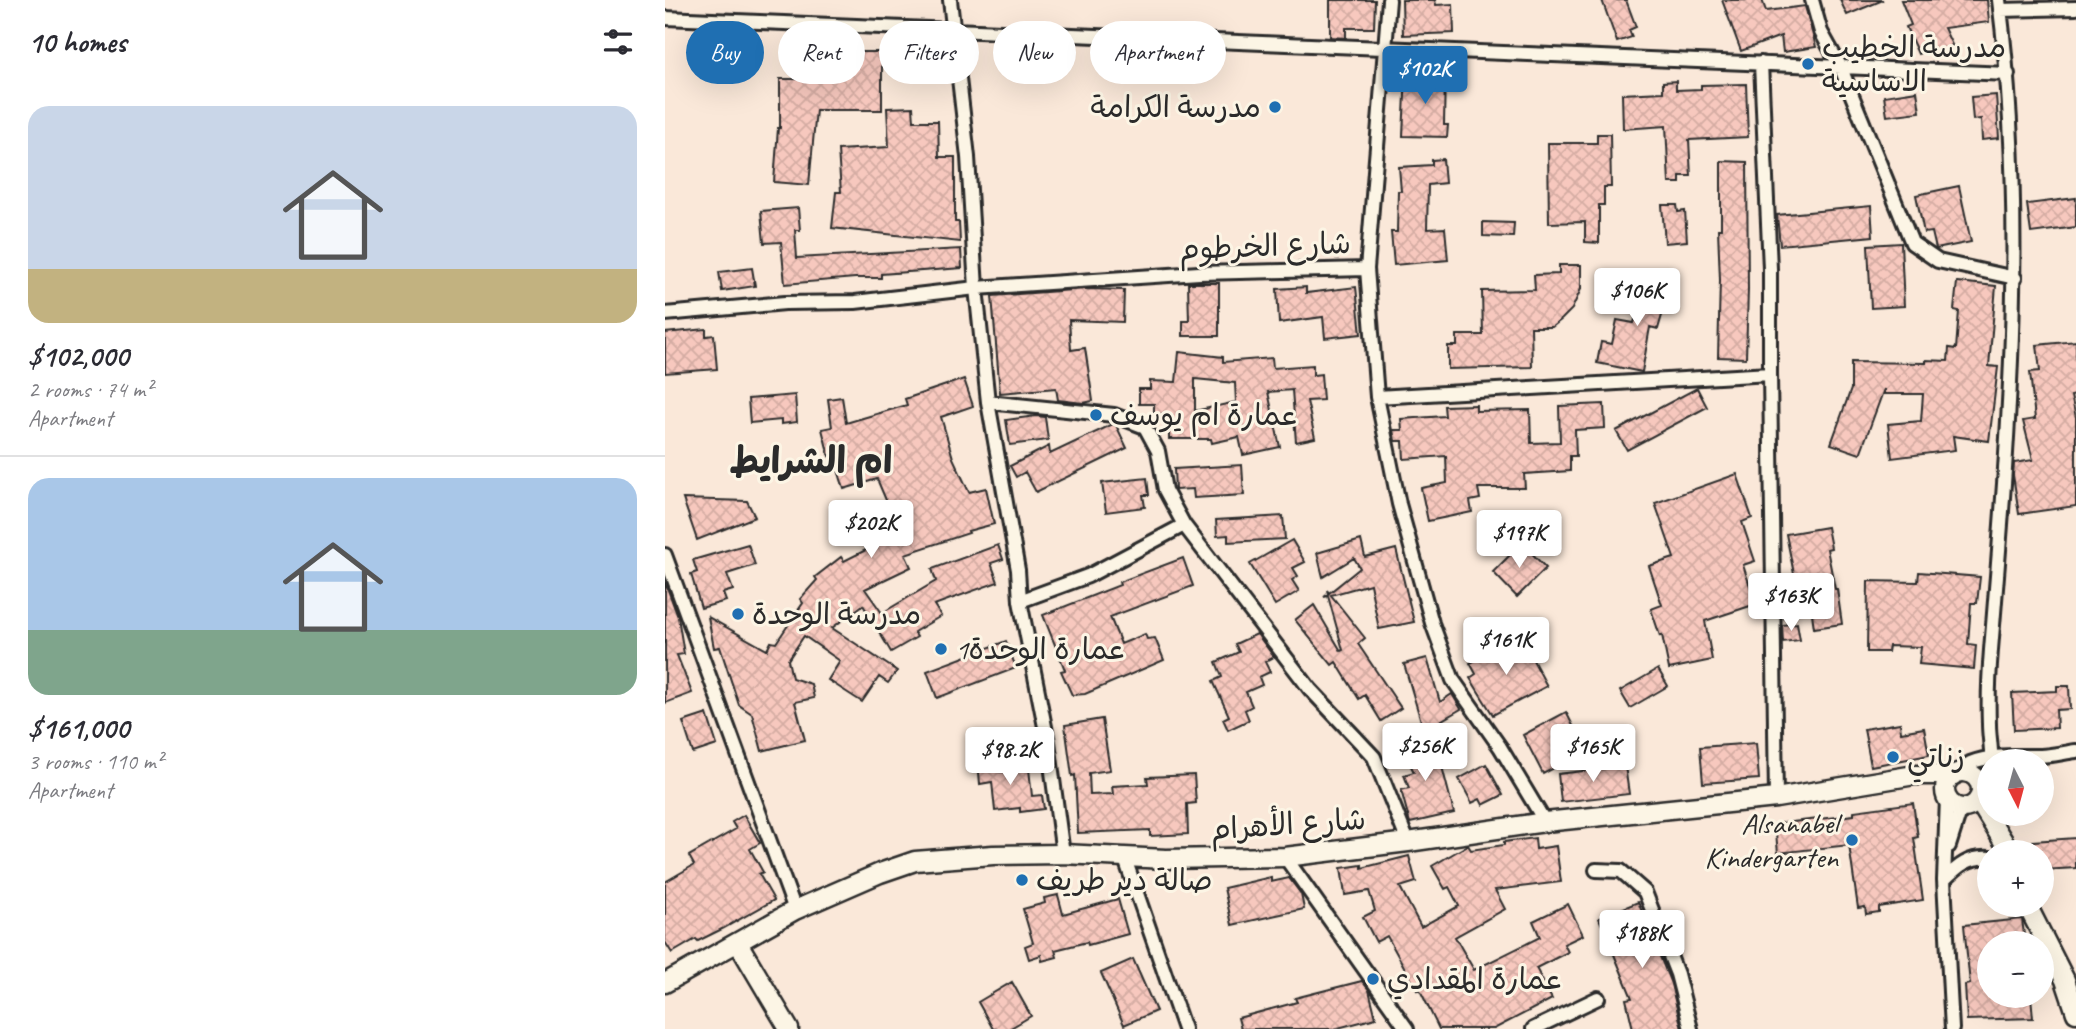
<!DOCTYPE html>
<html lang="en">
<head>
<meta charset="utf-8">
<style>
	:root { --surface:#fff; --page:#f7f7f7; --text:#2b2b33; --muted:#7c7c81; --line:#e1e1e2; --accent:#1f6fb2 }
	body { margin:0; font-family:Caveat,"Playpen Sans Arabic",sans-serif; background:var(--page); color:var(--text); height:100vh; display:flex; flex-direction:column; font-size:26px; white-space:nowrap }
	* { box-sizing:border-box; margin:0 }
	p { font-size:23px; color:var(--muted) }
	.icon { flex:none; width:38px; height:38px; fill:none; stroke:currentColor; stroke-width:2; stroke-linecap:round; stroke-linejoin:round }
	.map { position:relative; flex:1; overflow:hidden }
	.drawer { display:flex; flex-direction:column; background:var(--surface); width:665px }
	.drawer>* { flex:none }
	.guide { position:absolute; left:21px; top:21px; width:665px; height:63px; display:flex; gap:14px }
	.needle { width:46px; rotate:174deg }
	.buttons { position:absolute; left:1312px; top:749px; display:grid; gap:14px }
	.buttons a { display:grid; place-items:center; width:77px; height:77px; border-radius:50%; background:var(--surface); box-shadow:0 7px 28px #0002; font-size:35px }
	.price { position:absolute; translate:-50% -60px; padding:0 16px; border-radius:7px; background:#fff; color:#222; font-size:23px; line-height:46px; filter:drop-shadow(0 2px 4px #0008) }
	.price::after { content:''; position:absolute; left:50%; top:42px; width:21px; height:16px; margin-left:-10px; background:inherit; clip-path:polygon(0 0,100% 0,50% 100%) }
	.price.current { background:var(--accent); color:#fff }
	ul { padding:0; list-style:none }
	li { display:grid; align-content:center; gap:14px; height:371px; padding:0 28px }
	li+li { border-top:2px solid var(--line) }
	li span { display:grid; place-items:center; height:217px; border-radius:21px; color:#555 }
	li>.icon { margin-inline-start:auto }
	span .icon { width:126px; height:126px; fill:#fffc; stroke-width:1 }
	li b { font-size:30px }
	h2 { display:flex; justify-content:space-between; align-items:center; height:84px; padding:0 28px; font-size:30px }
	.pill { padding:0 24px; border-radius:32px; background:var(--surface); box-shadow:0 7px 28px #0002; font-size:24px; line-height:63px }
	.pill.current { background:var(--accent); color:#fff }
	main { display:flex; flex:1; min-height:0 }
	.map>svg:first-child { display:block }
	.building { fill:url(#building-cross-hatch); stroke:#2b2b2b; stroke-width:2; fill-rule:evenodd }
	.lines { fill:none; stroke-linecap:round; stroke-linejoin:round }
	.street-casing { stroke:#2b2b2b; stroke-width:18 }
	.secondary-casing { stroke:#2b2b2b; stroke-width:23 }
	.street { stroke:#fcf5e5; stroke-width:12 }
	.secondary { stroke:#fcf5e5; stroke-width:18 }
	.poi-dot { fill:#1f6fb2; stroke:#fcf5e5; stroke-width:2.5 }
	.labels { text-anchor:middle; stroke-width:6; stroke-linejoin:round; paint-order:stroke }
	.poi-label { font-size:30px; fill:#2b2b2b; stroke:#fcf5e5; text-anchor:start }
	.street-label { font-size:30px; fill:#2b2b2b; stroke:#fcf5e5 }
	.district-label { font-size:37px; font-weight:bold; fill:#2b2b2b; stroke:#fcf5e5 }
</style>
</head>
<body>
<main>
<section class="drawer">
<h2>10 homes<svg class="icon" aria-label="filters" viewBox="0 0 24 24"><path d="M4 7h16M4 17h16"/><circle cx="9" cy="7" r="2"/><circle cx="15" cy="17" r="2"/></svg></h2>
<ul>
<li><span style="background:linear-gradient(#c9d6e8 75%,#c2b280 0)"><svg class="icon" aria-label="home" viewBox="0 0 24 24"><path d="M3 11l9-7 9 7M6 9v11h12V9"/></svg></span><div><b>$102,000</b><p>2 rooms · 74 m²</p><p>Apartment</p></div></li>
<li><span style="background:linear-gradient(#a9c7e8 70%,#7fa58c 0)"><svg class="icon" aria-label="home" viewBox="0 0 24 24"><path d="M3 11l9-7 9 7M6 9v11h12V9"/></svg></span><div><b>$161,000</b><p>3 rooms · 110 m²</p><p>Apartment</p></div></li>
</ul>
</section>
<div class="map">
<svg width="1411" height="1029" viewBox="0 0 1411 1029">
	<defs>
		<pattern id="building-cross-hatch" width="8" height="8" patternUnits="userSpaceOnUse" patternTransform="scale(1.75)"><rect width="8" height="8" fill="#f7c8be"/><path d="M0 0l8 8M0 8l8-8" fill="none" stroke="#d4aca3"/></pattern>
	</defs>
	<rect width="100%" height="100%" fill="#fae8d9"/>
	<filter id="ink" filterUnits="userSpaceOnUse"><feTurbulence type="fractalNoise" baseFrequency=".0143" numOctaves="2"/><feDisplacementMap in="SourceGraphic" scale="14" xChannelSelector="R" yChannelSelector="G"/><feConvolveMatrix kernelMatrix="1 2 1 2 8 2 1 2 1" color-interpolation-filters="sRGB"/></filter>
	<g filter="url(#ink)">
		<path class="building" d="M665,0H710L709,28H681V38L665,37Z
			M737,0H770L771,5L788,4L789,33L738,35Z
			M937,0H961L971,27L964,30L967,37L952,42Z
			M1057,0H1097L1101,11L1140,6L1151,47L1118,52L1116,36L1076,51Z
			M1175,0H1218L1182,15Z
			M1236,0H1322L1324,22L1279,28L1288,47L1270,55L1267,48L1253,54L1241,27L1246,25Z
			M172,52H217V110H151L144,185L109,182L113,128H115V79H172Z
			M741,73L780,74L779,125H783L782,137L738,136Z
			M1011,81V90L1036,89V85L1081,84L1083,137L1024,140L1026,176H1015V183H1004L1001,126L958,129L957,94L998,92V82Z
			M1252,91L1255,112L1222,116L1219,96Z
			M1331,95L1334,138L1317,140L1316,119L1308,120L1306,97Z
			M248,107L249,121H273L274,157H290V222H294L295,242L167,228L171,192H176L173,150L224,147L222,108Z
			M932,134H945L946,187H939V205H934V243L920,242V222L884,223L883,143H932Z
			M778,159L780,183L763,185L762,229L780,228L783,260L729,265L726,232H732L733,191H736L734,167L767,165V160Z
			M1056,161L1082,162L1083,289L1081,358L1053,357L1055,280L1053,229H1056Z
			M1294,186L1306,242L1271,249L1267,232L1259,233L1251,195Z
			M1411,198V227L1366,233L1362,204Z
			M997,205H1012L1013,212L1020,211L1022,241L1000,243Z
			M1206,206L1208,236L1115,245L1112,215Z
			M133,208L135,230H130L132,258L296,249L297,268L216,274V278H190L120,284L116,242L99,243L96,211Z
			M818,222L849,223L848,237L818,236Z
			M1236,243L1239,306L1206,308L1203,245Z
			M894,265H916V289L907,309L897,319L887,327H866L867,367L783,369V346H792V335H818L817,291L870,290L869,275L894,274Z
			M87,268L90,286L57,291L54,272Z
			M982,274L1007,281L993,329L985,327L977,372L932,363L936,342L947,344L952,320L969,323Z
			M1292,282L1331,286L1324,366L1333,367L1324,441L1288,436L1290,450L1227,458L1223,424L1256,421L1258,394H1219V389L1195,454L1166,444L1186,389V362L1261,363V360L1283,361L1284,348L1291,349L1294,311L1289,310Z
			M523,283H554V336H518V321H524Z
			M641,287V293L691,287L696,334L660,338L658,317L614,323L612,289Z
			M422,289L459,290L458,322L404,320L406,350L420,348L428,401L418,403L393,400L391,388L335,393L327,296Z
			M41,329V336L49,335L52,369L0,373V333Z
			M1411,341V395L1406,396L1411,417V506L1354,514L1348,475L1349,463L1368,460L1358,421L1370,419L1365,372L1375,371L1372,345Z
			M514,352L558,357V362L607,358L608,368L648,365V375L656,374L658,400L642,401L650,438L631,442L627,390L603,392L615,447L578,455L574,437L547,443L546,439H504V414H489V404H474V389H485V381L511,382ZM530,379L570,383L571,402L530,411Z
			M299,379L308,406L276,417L288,458L304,492L321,488L329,524L303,531L304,533L240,554L246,567L200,589L217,613L271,581L267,569L333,545L338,559L326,563L333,582L269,605L276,616L249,632L252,637L226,652L198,605L167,628L232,671L223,683L214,677L197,702L163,680L175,661L139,636L123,660L127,678L146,684L149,698L130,702L140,740L97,751L87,714L74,705L55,647L49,648L43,617L102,650L106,642L111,643L138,603L135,599L152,580L150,577L176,557L179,561L235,533L212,479L179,489L168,454L164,456L157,429L167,427L163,399L177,397L181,423L242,405L240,399Z
			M1032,388L1042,407L962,450L951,431Z
			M130,395L132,422L116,424V420L85,423L83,399Z
			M939,404L940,428L910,430L911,456H905V471L859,474L860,488H813L815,499L805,501L807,512L763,521L756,488L782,483L781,456L739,459L738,441H730L728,430H737L736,419L780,416L779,406L811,405V411L865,410L866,443L895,442L894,406Z
			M371,416L380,417L383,440L345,445L341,420Z
			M448,424L451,425L462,448L371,492L360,472L351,477L345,466L384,446L385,454Z
			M577,465L579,495L529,498L528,489L510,490L509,469Z
			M1072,474L1087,518L1077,522L1090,561L1078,565L1091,604L1040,621L1047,660L1004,669L997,635L995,636L986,609L997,605L984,566L1009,558L990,503Z
			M482,478L484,495H478L480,507L441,512L437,483Z
			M18,499L82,501L90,517L32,540Z
			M618,516L620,539L563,542V535L552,536L551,520Z
			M1162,527L1166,548L1162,549L1170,589H1172L1177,624L1149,628L1142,577L1130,579L1121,534Z
			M627,540L640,562L628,568L633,576L627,580L634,591L610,605L585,564Z
			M696,540L700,557L731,549L749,622L714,629L705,584L666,595L700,638L693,644L736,708L716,721L700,695L694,699L671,662L667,665L630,620L649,605L676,651L678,650L663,596L659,597L663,594L662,590L664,593L695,568L689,558L658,577L652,553Z
			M857,543L881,568L852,597L828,572Z
			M83,544L90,565L62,574L68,590L58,593L61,601L36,608L26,574L32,572L28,560Z
			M518,558L528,586L445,617L456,644L480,634L482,639L490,638L499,660L420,694L407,695L396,671L400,670L378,615L455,585L454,582Z
			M1254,572L1315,577L1312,603H1306L1303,644L1311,645L1309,669L1254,664L1256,647L1224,646L1223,652H1202L1203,581L1253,582Z
			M0,582L13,617L19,654L12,655L27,693L0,703Z
			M1132,623L1135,640L1118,642L1117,625Z
			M592,634L609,657L600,662L605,672L594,677L597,685L581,692L587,706L580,710L584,720L563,730L558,719L564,716L548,681L557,677L551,662L574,652L570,644Z
			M341,641L351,668L272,698L262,671Z
			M847,641L851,650L860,645L882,686L828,715L805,678L811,674L805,663Z
			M762,658L775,702L787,694L796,709L772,723L780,739L763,745L739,664Z
			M993,669L1003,686L965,708L955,691Z
			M1392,686H1404L1405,709L1391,710L1392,728L1349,730L1347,693L1392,691Z
			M901,712L921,751L878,774L858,735Z
			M42,714L52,745L28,753L18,722Z
			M437,719L445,770L424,773L425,795L448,794L447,786L483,784L482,777L529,775L531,803L522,804L523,834L485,836V830L413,833L410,775L407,776L400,725Z
			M1235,723L1236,732L1259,728L1264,755L1206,766L1199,729Z
			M750,732L765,754L773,751L789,813L745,823L736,790L744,788L739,775L749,772L733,741Z
			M1091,743L1094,779L1038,783L1035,747Z
			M334,759L335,772L364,769L367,796L377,795L379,809L355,812V808L330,811L327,782L315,784L313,761Z
			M821,764L838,795L818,805L815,799L807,803L794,779Z
			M960,766L964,794L896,802L893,774Z
			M1248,803L1253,837L1249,838L1258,900L1214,907V912L1201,914L1200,907L1193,908L1184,845L1113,853L1110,824L1189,815V811Z
			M79,815L95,843L85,849L98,872L94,874L109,900L59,928L33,941L31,939L7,953L0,942V882L29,865L24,856L71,829L67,822Z
			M870,838L871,849L891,846L896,882L830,890L840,909L790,937L809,970L875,937L868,921L903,904L918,935L899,944L903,952L871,968L887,999L829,1029H774L754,988L752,990L722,936L711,942L698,917L710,911L704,891L680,895L676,868L697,865V868L744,856L751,882L735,887L756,927L794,906L784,887L780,889L767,866L803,845L806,850L839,845V842Z
			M1411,838V868L1377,870V852H1369L1368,841Z
			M606,877V882L624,878L636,894L639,909L567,925L559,888Z
			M393,895L398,914L453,899L463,934L423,945L422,942L390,950L392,957L377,961L376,955L364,959L360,946L368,943L358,909L380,903L379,898Z
			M973,902L1006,984L1017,1029H968L961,999L967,998L934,918Z
			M1357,919L1360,943H1325V996H1366L1368,1018L1302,1020L1300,985L1305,984L1299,925Z
			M468,959L491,1011L459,1025L436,973Z
			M697,981L704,990L711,1018L669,1029H576L573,1018L632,1002L630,998Z
			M347,982L366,1016L344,1029H328L313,1002Z"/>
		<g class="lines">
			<defs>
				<path id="street" d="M285,0L303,157L311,288L323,402L353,570L355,601L383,742L398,854
					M724,0L702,269L712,397L734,504L767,623L788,680L835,747L880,822
					M1147,0L1156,32L1175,66L1247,243L1273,261L1350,278
					M1335,10L1411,8
					M0,18L1343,74
					M1096,63L1105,269V374
					M0,314L120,303L190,302L311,288L534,273L702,269
					M712,397L1105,374L1111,798
					M323,402L449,415L480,427L493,451L500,490L519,525L645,689L709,757L743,842
					M0,555L130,910
					M355,601L423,576L519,525
					M1326,761C1327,749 1324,737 1324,724C1323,699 1324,675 1326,650C1344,430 1362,221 1334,0
					M1305,763C1326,755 1344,756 1366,756C1381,757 1396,753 1411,751
					M1316,790L1325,771
					M1282,798L1279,880L1287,1029
					M1284,846L1296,808
					M459,856L519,1029
					M620,857L742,1029
					M931,870L956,871L980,892L1012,974L1026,1029
					M1279,880C1293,866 1304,856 1325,858
					M868,1029L933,998"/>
				<path id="secondary" d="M1280 790a18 18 0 1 1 36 0a18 18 0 1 1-36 0Z
					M1313,800L1340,844L1342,852
					M1362,905L1400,980L1411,1013
					M73,943L124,1029
					M0,983L130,910L215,873L250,861L328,855L398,854L501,859L620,857L743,842L880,822L1111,798L1250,775H1289"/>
			</defs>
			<use href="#street" class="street-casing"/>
			<use href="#secondary" class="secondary-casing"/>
			<use href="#street" class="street"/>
			<use href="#secondary" class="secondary"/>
		</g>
	</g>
	<g class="poi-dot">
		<circle cx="1143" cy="64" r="7"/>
		<circle cx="610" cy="107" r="7"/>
		<circle cx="431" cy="415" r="7"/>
		<circle cx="73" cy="614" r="7"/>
		<circle cx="276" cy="649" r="7"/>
		<circle cx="1228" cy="757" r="7"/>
		<circle cx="1187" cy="840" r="7"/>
		<circle cx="357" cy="880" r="7"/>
		<circle cx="708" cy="979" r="7"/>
	</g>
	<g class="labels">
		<g class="poi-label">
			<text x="1157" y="57">مدرسة الخطيب<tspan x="1157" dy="34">الاساسية</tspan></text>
			<text x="596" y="117" text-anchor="end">مدرسة الكرامة</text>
			<text x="445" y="425">عمارة ام يوسف</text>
			<text x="87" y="624">مدرسة الوحدة</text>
			<text x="290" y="659">عمارة الوحدة1</text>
			<text x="1242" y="767">زناتي</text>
			<text x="1173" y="833" text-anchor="end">Alsanabel<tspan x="1173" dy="34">Kindergarten</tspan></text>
			<text x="371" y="890">صالة دير طريف</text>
			<text x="722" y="989">عمارة المقدادي</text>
		</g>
		<g class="street-label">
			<text transform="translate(600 246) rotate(-2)" y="10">شارع الخرطوم</text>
			<text transform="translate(623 824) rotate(-4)" y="10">شارع الأهرام</text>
		</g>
		<g class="district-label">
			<text x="146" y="473">ام الشرايط</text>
		</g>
	</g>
</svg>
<div class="buttons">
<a><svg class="needle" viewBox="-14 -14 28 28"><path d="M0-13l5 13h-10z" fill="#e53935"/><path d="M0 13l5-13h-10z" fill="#7c7c81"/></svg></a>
<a>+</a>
<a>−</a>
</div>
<b class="price current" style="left:760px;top:106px">$102K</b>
<b class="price" style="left:972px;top:328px">$106K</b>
<b class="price" style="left:206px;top:560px">$202K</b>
<b class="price" style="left:854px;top:570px">$197K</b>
<b class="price" style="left:1126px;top:633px">$163K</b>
<b class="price" style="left:841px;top:677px">$161K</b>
<b class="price" style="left:760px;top:783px">$256K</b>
<b class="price" style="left:928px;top:784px">$165K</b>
<b class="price" style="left:345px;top:787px">$98.2K</b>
<b class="price" style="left:977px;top:970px">$188K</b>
<div class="guide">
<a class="pill current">Buy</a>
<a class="pill">Rent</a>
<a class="pill">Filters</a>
<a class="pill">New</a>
<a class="pill">Apartment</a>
</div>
</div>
</main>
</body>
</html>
